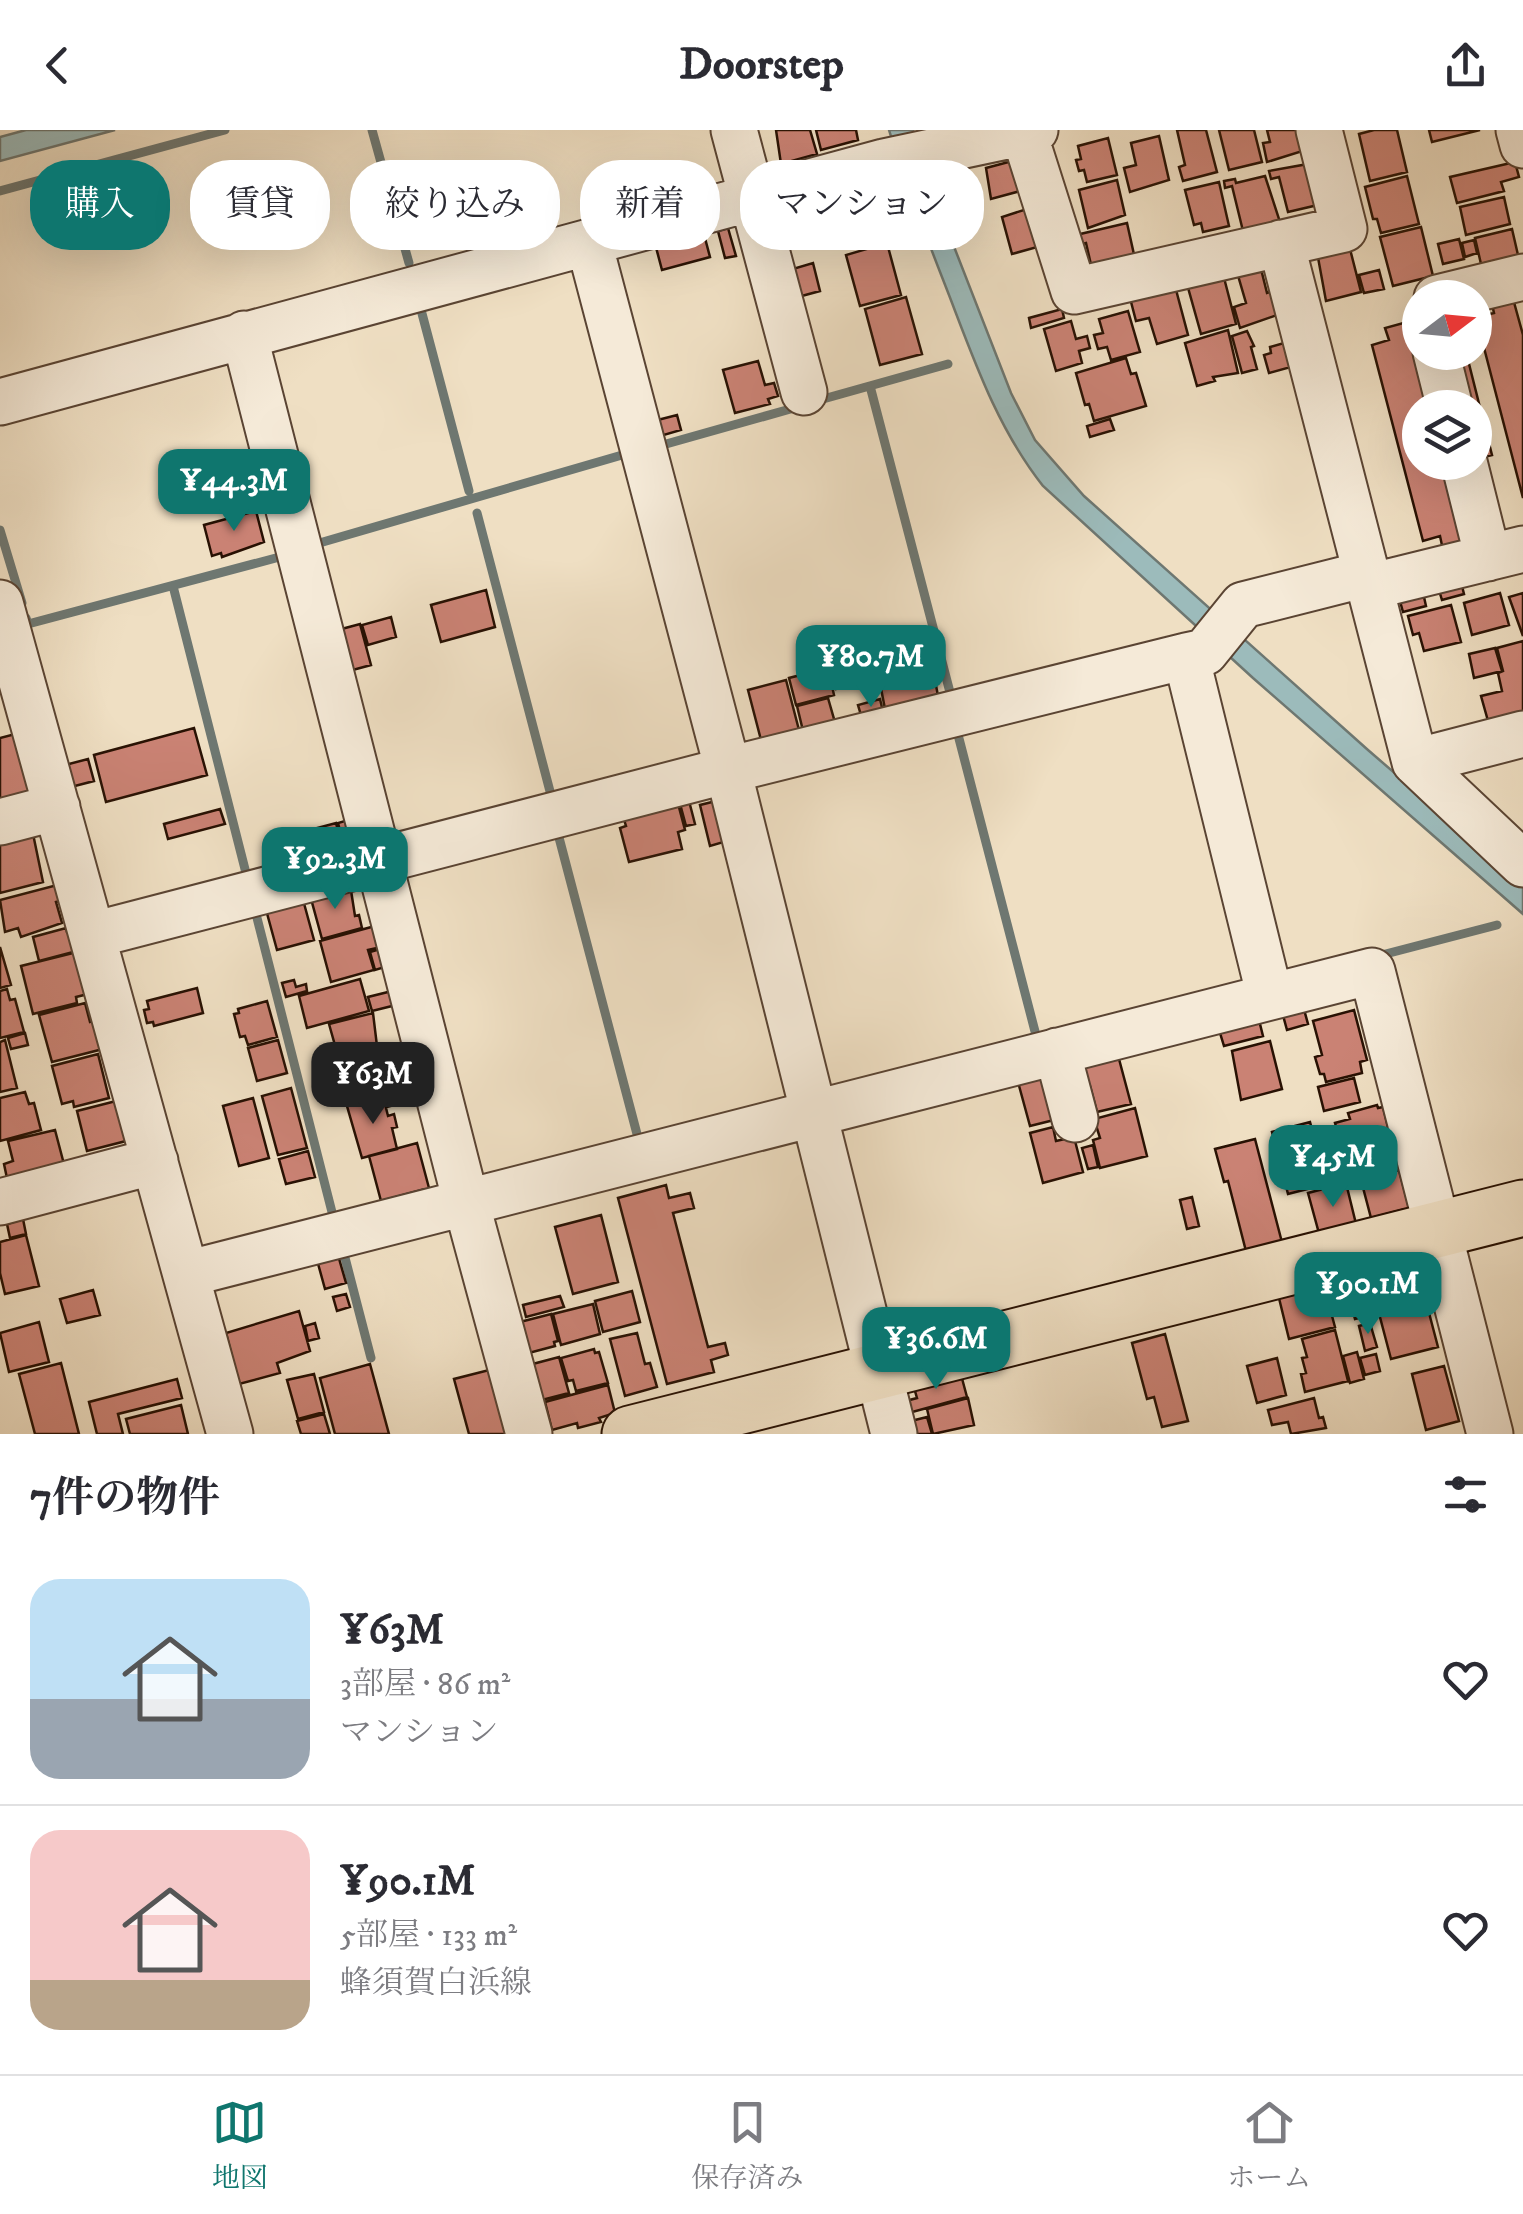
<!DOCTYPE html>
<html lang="ja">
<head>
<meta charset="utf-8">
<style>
	:root { --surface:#fff; --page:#f7f7f7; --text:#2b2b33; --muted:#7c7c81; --line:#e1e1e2; --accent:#0f766e }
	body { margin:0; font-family:"IM FELL DW Pica","Noto Serif JP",serif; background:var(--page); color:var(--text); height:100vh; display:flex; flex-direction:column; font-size:38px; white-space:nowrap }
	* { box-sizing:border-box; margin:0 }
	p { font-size:32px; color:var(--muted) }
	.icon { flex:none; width:55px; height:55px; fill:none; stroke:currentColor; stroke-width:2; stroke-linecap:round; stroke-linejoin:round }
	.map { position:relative; height:1304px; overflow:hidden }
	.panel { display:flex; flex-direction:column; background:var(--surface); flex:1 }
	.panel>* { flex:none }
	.top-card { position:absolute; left:30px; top:30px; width:1000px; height:90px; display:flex; gap:20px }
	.needle { width:65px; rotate:74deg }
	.buttons { position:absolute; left:1402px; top:150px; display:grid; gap:20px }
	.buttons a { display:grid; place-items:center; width:90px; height:90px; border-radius:50%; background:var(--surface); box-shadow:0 10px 40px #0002; font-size:50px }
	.price { position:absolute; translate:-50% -85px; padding:0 22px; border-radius:20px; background:var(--accent); color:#fff; font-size:32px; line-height:65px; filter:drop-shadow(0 2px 5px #0008) }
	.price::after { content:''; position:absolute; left:50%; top:60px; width:30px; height:22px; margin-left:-15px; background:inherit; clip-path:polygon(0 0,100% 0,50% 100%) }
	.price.selected { background:#222; color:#fff }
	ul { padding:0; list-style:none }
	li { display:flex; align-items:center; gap:30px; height:250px; padding:0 30px }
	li+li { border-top:2px solid var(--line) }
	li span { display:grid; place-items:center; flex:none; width:280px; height:200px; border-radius:30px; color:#555 }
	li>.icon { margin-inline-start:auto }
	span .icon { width:120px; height:120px; fill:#fffc; stroke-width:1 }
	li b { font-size:42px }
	h2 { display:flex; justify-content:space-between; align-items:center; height:120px; padding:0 30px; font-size:42px }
	.pill { padding:0 35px; border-radius:40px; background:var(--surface); box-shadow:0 10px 40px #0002; font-size:35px; line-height:90px }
	.pill.selected { background:var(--accent); color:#fff }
	header { display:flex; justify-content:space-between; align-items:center; height:130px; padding:0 30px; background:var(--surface); font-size:45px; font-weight:700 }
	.dock { display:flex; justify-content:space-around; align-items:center; height:140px; border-top:2px solid var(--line); background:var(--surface); font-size:28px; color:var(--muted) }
	.dock a { display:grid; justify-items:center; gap:5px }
	.dock .selected { color:var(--accent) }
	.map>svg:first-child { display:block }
	.water { fill:#9cbbbb; stroke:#6e7771; stroke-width:2.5 }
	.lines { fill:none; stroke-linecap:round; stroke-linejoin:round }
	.stream { stroke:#6e7771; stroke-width:9 }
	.building { fill:#ca8274; stroke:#281103; stroke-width:2.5 }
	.minor-casing { stroke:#5a4433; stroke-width:49 }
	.major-casing { stroke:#281103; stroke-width:59 }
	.minor { stroke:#f5ead8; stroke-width:45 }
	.major { stroke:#efdfc3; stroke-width:55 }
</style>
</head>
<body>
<header><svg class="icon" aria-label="back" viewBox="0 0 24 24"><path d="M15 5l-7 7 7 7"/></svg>Doorstep<svg class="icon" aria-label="share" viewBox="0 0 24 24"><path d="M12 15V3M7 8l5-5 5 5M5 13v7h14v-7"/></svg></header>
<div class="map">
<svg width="1523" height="1304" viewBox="0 0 1523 1304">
	<rect width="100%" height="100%" fill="#efdfc3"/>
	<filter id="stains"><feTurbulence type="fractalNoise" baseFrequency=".002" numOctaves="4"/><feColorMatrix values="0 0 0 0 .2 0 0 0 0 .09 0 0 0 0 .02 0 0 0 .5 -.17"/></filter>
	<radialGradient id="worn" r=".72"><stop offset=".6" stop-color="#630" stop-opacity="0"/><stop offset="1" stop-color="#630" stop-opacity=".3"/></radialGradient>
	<path class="water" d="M26,0H115L0,31V7Z
		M889,0H913L930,55L1011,263L1035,310L1084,366L1368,620L1523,754V784L1253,548L1043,356C998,299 975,233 949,165C928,111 906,56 889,0Z"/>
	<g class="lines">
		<path class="stream" d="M372,0L409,133
			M0,61L225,0
			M420,176L469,361
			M870,256L952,570
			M816,271L948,234
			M659,316L801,276
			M477,383L552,669
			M0,400L22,473
			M316,414L629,323
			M173,456L248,751
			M26,488L28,494L287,425
			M956,597L1038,913
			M557,700L637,1004
			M255,780L334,1090H337
			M1374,827L1497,795
			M343,1120L371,1228"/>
	</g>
	<path class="building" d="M776,0H810L817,24L781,34Z
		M816,0H856L858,10L821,20Z
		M1177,0H1206L1217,42L1183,51L1179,37L1185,35Z
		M1219,0H1254L1262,32L1229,40Z
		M1267,0H1304L1309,19L1267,32L1263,13L1270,12Z
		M1374,0H1397L1407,42L1370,51L1359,4Z
		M1429,0H1480L1432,12Z
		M1159,6L1169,50L1130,62L1124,38L1136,35L1131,13Z
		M1108,8L1117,45L1087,52L1084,40L1079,41L1076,30L1081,29L1078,16Z
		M1016,30L1024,60L991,69L986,38Z
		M1515,32L1519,47L1501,52L1504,61L1457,73L1450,47Z
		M1308,34L1322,74L1288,82L1279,47L1271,49L1269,41Z
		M1265,46L1280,92L1243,101L1232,56L1225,58L1224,51L1235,49L1236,53Z
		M1407,46L1419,94L1381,103L1377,89H1373L1365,57Z
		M1117,50L1125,85L1088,98L1079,60Z
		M1219,52L1229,96L1203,102L1201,93L1194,95L1185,60Z
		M1504,67L1510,94L1466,105L1460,77Z
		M1027,79L1041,116L1012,124L1002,87Z
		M701,93L710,127L662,140L653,106Z
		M1127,93L1135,129L1092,139L1086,113L1078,115L1076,105Z
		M1421,97L1433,146L1393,156L1380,107Z
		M728,98L736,126L725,128L718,101Z
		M1512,99L1518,125L1481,134L1475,108Z
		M1459,109L1464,129L1443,134L1438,114Z
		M1474,110L1477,123L1465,127L1462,113Z
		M887,113L901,165L860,176L846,125Z
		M1350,119L1361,162L1326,171L1317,122Z
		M813,133L820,161L787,170L779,143Z
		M1260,135L1267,163L1274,161L1280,184L1240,198L1234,177L1246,173L1237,142Z
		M1379,140L1384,159L1364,163L1359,145Z
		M1223,144L1236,194L1201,204L1187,154Z
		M1175,156L1188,205L1157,214L1149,188L1136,191L1130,168Z
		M1512,165L1523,205V368L1476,187L1494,183L1491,170Z
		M906,167L922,224L880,235L865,179Z
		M1062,179L1064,188L1031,198L1029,188Z
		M1128,181L1140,222L1111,230L1107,217L1098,219L1094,205L1103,203L1099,189Z
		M1071,191L1076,209L1087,206L1090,218L1079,221L1082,233L1056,241L1044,199Z
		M1407,192L1429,278H1420V332H1443L1464,414L1443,420L1440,406L1423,411L1372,215L1389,210L1385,198Z
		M1228,200L1238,243L1213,247L1215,251L1197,256L1185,213Z
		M1247,201L1254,216L1251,217L1257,239L1242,243L1232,206Z
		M1284,213L1291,237L1269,243L1264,225L1271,223L1270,217Z
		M1460,222H1466L1492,325L1476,329L1475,278H1463L1450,225Z
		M1126,228L1131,244L1136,243L1146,276L1094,291L1089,274L1085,275L1076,243Z
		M758,231L765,255L774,253L778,266L768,269L770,274L735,283L723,240Z
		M677,285L681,300L650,309L646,293Z
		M1110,289L1114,300L1090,307L1087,296Z
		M256,381L264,412L222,427L221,423L212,426L204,395Z
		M1461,452L1464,464L1442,470L1438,457Z
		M1422,458L1426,476L1403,482L1398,464Z
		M486,460L495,497L441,512L431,475Z
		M1500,463L1509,495L1472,505L1464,473Z
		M1523,463V506L1509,467Z
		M1451,475L1461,512L1424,521L1419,503L1413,505L1408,486Z
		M391,487L396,507L368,515L362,495Z
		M360,494L371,535L349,541L338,500Z
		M1523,511V590L1490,598L1481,566L1502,561L1498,543L1503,541L1497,518Z
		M928,514L939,571L886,584L875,528Z
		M1495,518L1502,541L1474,548L1469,524Z
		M855,531L861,553L836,559L831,538Z
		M828,538L834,565L796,575L789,548Z
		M786,550L799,600L761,610L748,560Z
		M828,568L836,596L804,605L797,576Z
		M880,569L884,586L863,592L858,575Z
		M194,598L207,645L106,672L94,625Z
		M19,603L31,661L0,669V608Z
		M88,629L94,651L71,657L65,635Z
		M676,666L685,700L678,702L682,719L629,732L620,698L626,696L621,680Z
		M688,667L695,694L686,696L679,670Z
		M724,669L734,709L710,716L700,675Z
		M220,679L225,694L168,709L164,694Z
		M355,688L362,712L344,716L338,693Z
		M336,693L343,720L289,741L280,708Z
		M32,699L43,752L0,763V708Z
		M61,754L65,770L56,772L62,793L21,807L18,798L5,802L0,770Z
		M350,754L355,786L359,785L362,798L322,809L310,765Z
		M302,766L314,810L277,820L265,776Z
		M375,796L386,816L368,820L374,840L331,852L320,811Z
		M66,798L67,802L72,801L77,821L39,831L33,807Z
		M390,816L395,834L375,840L370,822Z
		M0,817L11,855L0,858Z
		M77,822L88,864L76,867L77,873L33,884L21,836Z
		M360,849L369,881L307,898L299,866Z
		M294,850L296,857L306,854L307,861L286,867L282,853Z
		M197,858L203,883L154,896L153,892L147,893L144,880L149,879L147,871Z
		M7,859L10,870L15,869L24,902L0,908V861Z
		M400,859L404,873L372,881L368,867Z
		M267,871L277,907L248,915L245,906L240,907L234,884L239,883L238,879Z
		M1302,872L1308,894L1287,900L1281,878Z
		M85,873L90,892L96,890L103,919L52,932L39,885Z
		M1354,880L1367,930L1360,932L1362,943L1326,952L1324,944H1320L1315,927L1322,925L1313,891Z
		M1257,882L1263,906L1224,916L1217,893Z
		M373,883L377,916L338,926L329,894Z
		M25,903L28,915L11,919L8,908Z
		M5,910L17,958L0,962V912Z
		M278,910L287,943L257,951L248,918Z
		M1270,911L1282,959L1241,970L1232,921Z
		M98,924L109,968L74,977L73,971L62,974L52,936Z
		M1119,929L1131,974L1097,982L1090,956L1081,959L1075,936Z
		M413,942L416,955L389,962L385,950Z
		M1046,945L1058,989L1030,996L1018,952Z
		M1354,948L1360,972L1324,981L1318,957Z
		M291,958L307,1018L278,1025L262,966Z
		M407,960L409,971L387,977L384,966Z
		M25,962L29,974L34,973L41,1000L0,1011V968Z
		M383,966L388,986L394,984L397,997L392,998L397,1019L362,1028L347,976Z
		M253,968L269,1028L239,1036L223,976Z
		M116,971L126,1011L87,1021L77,981Z
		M1377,975L1378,978L1383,977L1392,1013L1387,1014L1391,1029L1374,1033L1375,1042L1350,1048L1349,1044L1344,1046L1338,1022L1343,1021L1335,993L1350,989L1348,983Z
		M1135,978L1147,1026L1100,1038L1093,1010L1100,1008L1094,989Z
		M1310,992L1327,1054L1288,1064L1272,1002Z
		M1053,997L1056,1011L1074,1007L1083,1042L1043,1053L1030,1003Z
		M55,1000L65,1038L8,1053L4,1034L13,1031L8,1011Z
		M1255,1009L1284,1120L1248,1129L1228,1051L1224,1052L1215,1019Z
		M417,1013L429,1058L381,1071L369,1026Z
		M1093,1015L1098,1037L1088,1039L1082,1018Z
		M308,1021L315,1047L286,1054L279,1029Z
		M1338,1037L1342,1052L1331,1054L1327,1040Z
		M1399,1040L1409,1078L1371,1088L1361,1050Z
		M1346,1053L1357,1098L1320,1107L1308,1063Z
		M666,1055L669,1068L690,1063L694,1078L673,1083L708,1217L725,1213L728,1225L711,1230L714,1242L667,1254L618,1068Z
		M1192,1067L1199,1096L1187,1099L1180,1070Z
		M601,1085L618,1152L573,1164L555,1097Z
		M23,1089L26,1104L10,1108L7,1094Z
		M26,1105L39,1156L5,1164L0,1143V1112Z
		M338,1125L346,1153L325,1159L317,1130Z
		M1322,1149L1335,1197L1289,1209L1277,1160Z
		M1373,1155L1376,1169L1364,1172L1361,1158Z
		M1359,1159L1367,1186L1355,1189L1348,1162Z
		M93,1160L100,1185L67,1193L60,1169Z
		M1423,1160L1438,1217L1391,1229L1376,1172Z
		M632,1161L640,1192L603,1202L595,1171Z
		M346,1164L350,1177L337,1181L333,1167Z
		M560,1166L564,1177L526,1187L523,1175Z
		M593,1174L600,1204L561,1215L553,1184Z
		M299,1181L310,1221L277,1233L280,1243L239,1254L226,1203Z
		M551,1184L558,1211L554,1212L555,1216L525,1224L520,1192Z
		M39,1192L49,1232L9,1242L0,1203Z
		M315,1193L319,1208L308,1211L305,1196Z
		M1370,1193L1377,1217L1365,1221L1359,1196Z
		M1335,1200L1348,1251L1305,1262L1301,1244L1306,1243L1302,1228L1307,1227L1302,1209Z
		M637,1203L645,1234L650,1233L657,1257L625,1266L610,1209Z
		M1165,1204L1188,1291L1162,1297L1154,1267L1147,1269L1132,1213Z
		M594,1219L595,1223L599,1222L608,1253L576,1261L573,1250L568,1251L561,1228Z
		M1357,1222L1364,1249L1350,1253L1343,1226Z
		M1376,1224L1380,1241L1365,1245L1360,1228Z
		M559,1227L569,1263L538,1271L529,1235Z
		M1277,1228L1286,1265L1257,1273L1247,1236Z
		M61,1233L79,1304H35L19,1244Z
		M370,1234L389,1304H335L320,1248Z
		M1444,1236L1459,1291L1426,1300L1412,1244Z
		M497,1238L510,1304H469L454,1249Z
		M960,1241L967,1267L905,1284L902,1272L917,1268L913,1254Z
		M314,1244L324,1282L298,1289L287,1250Z
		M177,1249L182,1268L118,1284L123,1304H97L89,1272Z
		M608,1255L615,1283L599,1288L601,1292L578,1298L577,1293L552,1300L545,1272Z
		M968,1268L974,1295L933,1304L927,1279Z
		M1314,1268L1319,1288L1323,1287L1326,1298L1291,1304L1288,1292L1272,1295L1268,1280Z
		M181,1275L188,1304H130L126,1289Z
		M324,1284L330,1304H301L297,1291Z
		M927,1287L932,1304H910L907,1292Z"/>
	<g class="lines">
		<defs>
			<path id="minor" d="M734,0L804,262
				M1023,0L1074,161L1344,99L1319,0
				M1519,0L1523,15
				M589,113L728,640L894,1304
				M1281,113L1415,632L1523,734
				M1437,168L1523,147
				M244,204L466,1072L529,1304
				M1436,222L1450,278
				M0,272L884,32L1035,0
				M1464,332L1488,428
				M1369,457L1523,419
				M0,473L230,1304
				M1186,526L1205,522L1243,475L1366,444
				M1415,632L1523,604
				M0,692L57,677
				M93,805L728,640L1186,526L1270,867
				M1057,921L1075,989
				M0,1072L155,1031
				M186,1144L1372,841L1490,1304"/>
			<path id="major" d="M630,1304L1523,1078"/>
		</defs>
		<use href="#minor" class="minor-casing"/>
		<use href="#major" class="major-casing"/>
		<use href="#minor" class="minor"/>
		<use href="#major" class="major"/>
	</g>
	<rect width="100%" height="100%" filter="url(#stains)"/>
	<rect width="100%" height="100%" fill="url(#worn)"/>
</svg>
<div class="buttons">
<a><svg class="needle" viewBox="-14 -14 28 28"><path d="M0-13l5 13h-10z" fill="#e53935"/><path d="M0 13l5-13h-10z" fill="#7c7c81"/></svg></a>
<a><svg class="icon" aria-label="layers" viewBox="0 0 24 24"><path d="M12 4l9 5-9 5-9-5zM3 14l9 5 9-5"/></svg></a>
</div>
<b class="price" style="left:234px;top:404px">¥44.3M</b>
<b class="price" style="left:871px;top:580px">¥80.7M</b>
<b class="price" style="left:335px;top:782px">¥92.3M</b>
<b class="price selected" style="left:373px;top:997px">¥63M</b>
<b class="price" style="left:1333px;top:1080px">¥45M</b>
<b class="price" style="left:1368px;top:1207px">¥90.1M</b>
<b class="price" style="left:936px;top:1262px">¥36.6M</b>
<div class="top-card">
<a class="pill selected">購入</a>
<a class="pill">賃貸</a>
<a class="pill">絞り込み</a>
<a class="pill">新着</a>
<a class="pill">マンション</a>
</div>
</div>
<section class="panel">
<h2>7件の物件<svg class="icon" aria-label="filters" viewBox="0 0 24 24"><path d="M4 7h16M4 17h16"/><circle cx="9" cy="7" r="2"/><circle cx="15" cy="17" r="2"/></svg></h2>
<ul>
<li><span style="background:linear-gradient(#bfe0f5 60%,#9aa5b1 0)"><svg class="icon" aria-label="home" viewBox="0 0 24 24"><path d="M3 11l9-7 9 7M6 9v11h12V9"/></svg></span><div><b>¥63M</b><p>3部屋 · 86 m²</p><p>マンション</p></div><svg class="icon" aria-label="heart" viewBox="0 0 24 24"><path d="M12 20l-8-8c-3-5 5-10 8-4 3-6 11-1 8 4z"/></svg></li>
<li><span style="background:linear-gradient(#f6c9c9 75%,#b9a48a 0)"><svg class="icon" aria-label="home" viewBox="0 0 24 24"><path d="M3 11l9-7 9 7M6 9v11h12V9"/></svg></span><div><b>¥90.1M</b><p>5部屋 · 133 m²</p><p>蜂須賀白浜線</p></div><svg class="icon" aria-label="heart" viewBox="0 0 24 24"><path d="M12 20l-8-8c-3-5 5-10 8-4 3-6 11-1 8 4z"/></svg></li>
</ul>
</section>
<nav class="dock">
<a class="selected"><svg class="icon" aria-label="map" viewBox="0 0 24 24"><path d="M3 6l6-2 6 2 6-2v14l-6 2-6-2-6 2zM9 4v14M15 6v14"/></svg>地図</a>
<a><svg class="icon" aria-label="saved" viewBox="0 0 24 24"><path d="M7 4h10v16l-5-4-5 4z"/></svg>保存済み</a>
<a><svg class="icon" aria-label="home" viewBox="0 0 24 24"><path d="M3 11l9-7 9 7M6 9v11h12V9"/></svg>ホーム</a>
</nav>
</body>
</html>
